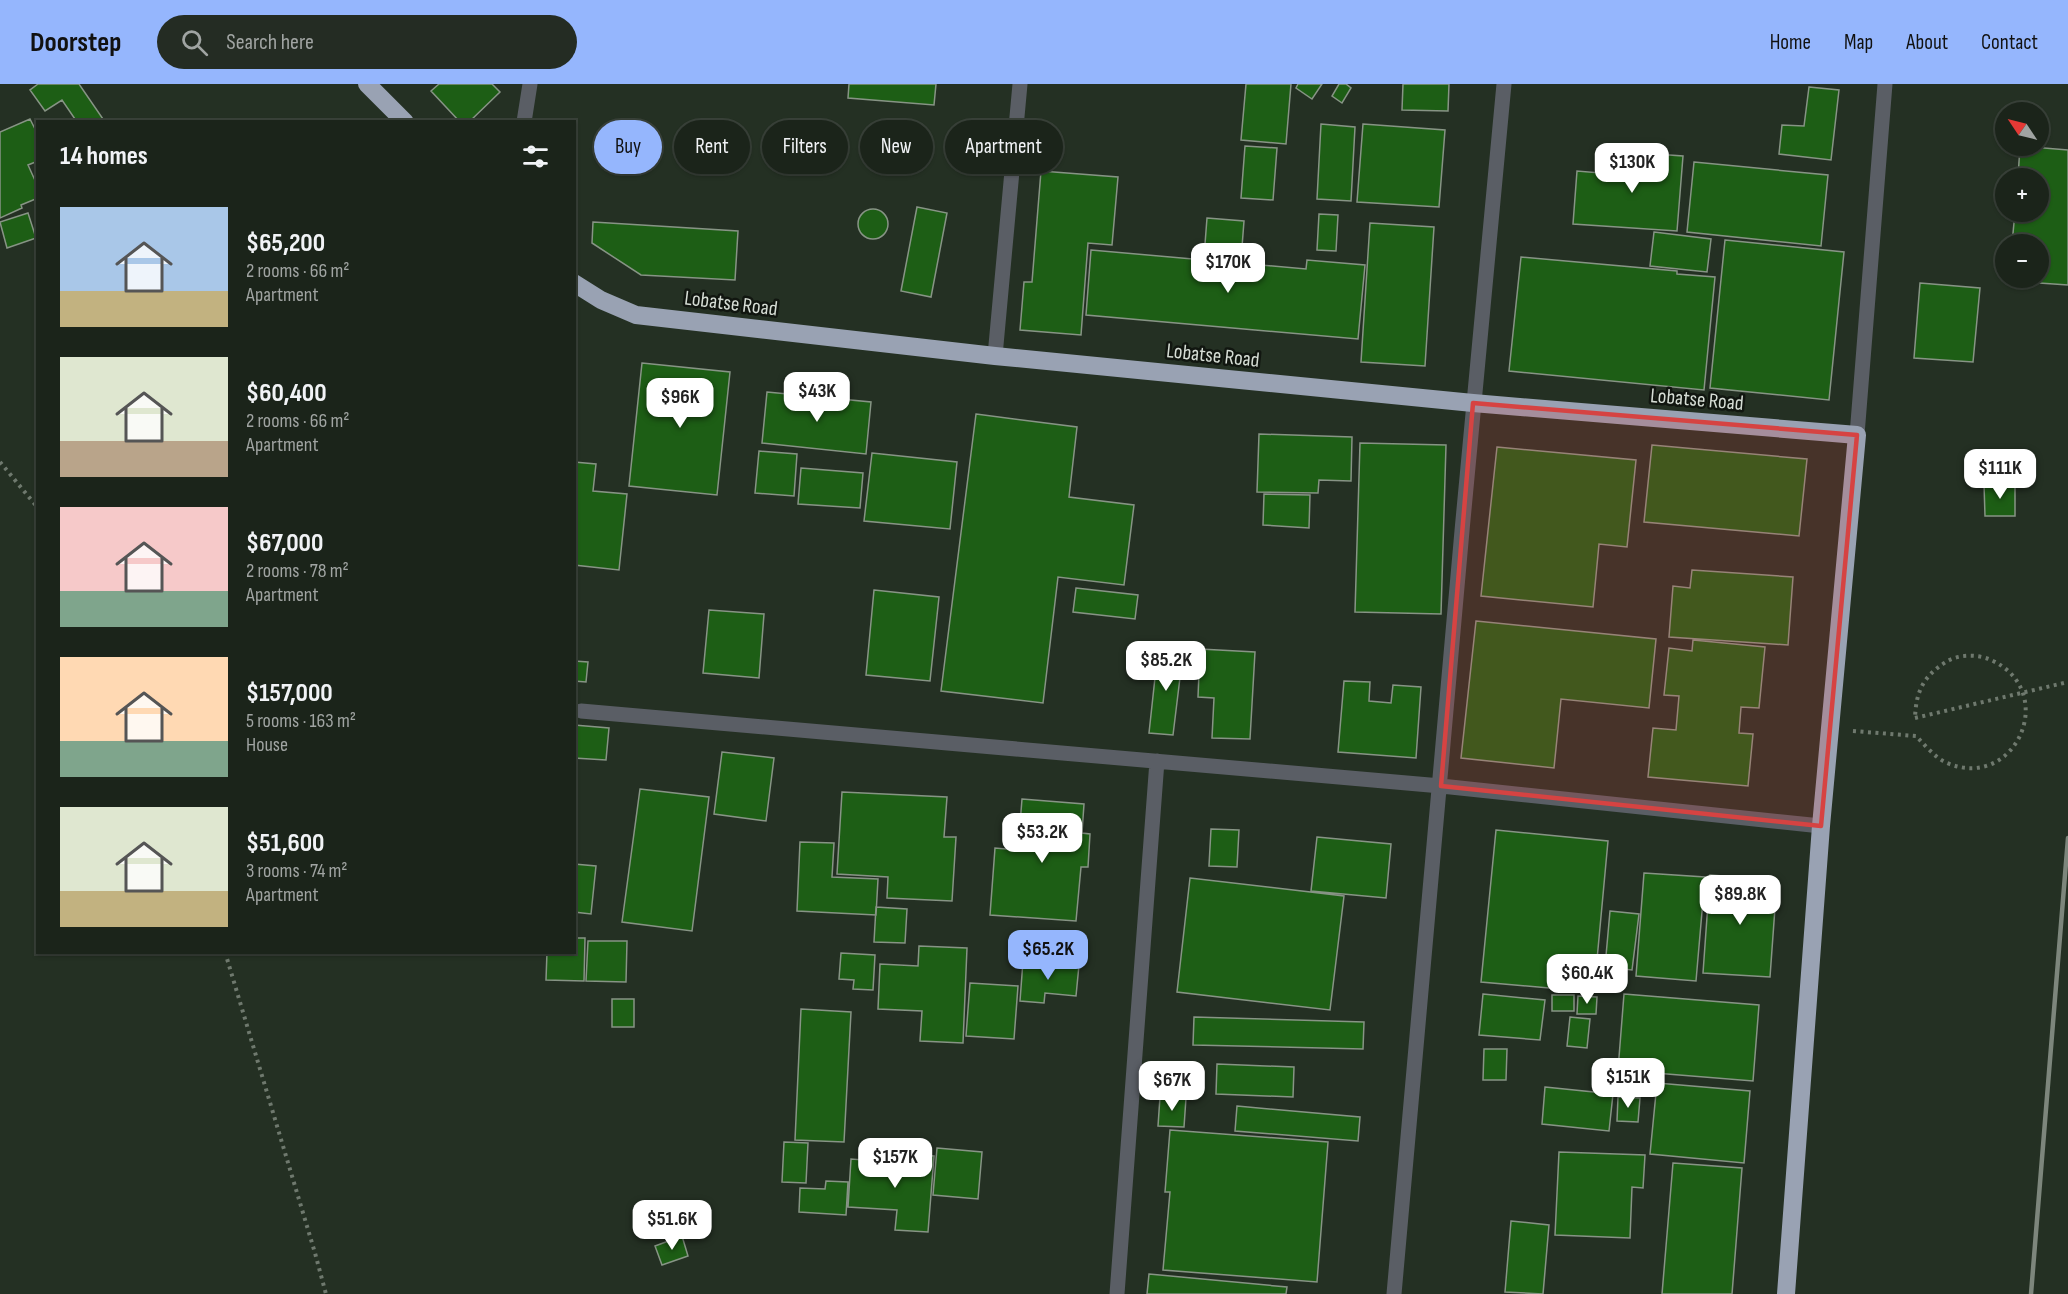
<!DOCTYPE html>
<html lang="en">
<head>
<meta charset="utf-8">
<style>
	:root { --surface:#1b241a; --page:#242c23; --text:#f1f3f6; --muted:#a0a4a2; --line:#394139; --accent:#95b6fd }
	body { margin:0; font-family:"Sofia Sans Condensed",sans-serif; background:var(--page); color:var(--text); height:100vh; display:flex; flex-direction:column; font-size:22px; white-space:nowrap }
	* { box-sizing:border-box; margin:0 }
	p { font-size:20px; color:var(--muted) }
	.icon { flex:none; width:33px; height:33px; fill:none; stroke:currentColor; stroke-width:2; stroke-linecap:round; stroke-linejoin:round }
	.map { position:relative; flex:1; overflow:hidden }
	.details { position:absolute; left:36px; top:36px; width:540px; height:834px; display:flex; flex-direction:column; background:var(--surface); border-radius:0px; box-shadow:0 2px 4px #0004,0 0 0 2px var(--line) }
	.details>* { flex:none }
	.banner { position:absolute; left:594px; top:36px; width:570px; height:54px; display:flex; gap:12px }
	.needle { width:39px; rotate:305deg }
	.tools { position:absolute; left:1995px; top:18px; display:grid; gap:12px }
	.tools a { display:grid; place-items:center; width:54px; height:54px; border-radius:50%; background:var(--surface); box-shadow:0 2px 4px #0004,0 0 0 2px var(--line); font-size:30px }
	.price { position:absolute; translate:-50% -51px; padding:0 14px; border-radius:12px; background:#fff; color:#222; font-size:20px; line-height:39px; filter:drop-shadow(0 2px 3px #0008) }
	.price::after { content:''; position:absolute; left:50%; top:36px; width:18px; height:14px; margin-left:-9px; background:inherit; clip-path:polygon(0 0,100% 0,50% 100%) }
	.price.active { background:var(--accent); color:#111 }
	ul { padding:0; list-style:none }
	li { display:flex; align-items:center; gap:18px; height:150px; padding:0 24px }
	li span { display:grid; place-items:center; flex:none; width:168px; height:120px; border-radius:0px; color:#555 }
	li>.icon { margin-inline-start:auto }
	span .icon { width:72px; height:72px; fill:#fffc; stroke-width:1 }
	li b { font-size:26px }
	h2 { display:flex; justify-content:space-between; align-items:center; height:72px; padding:0 24px; font-size:26px }
	.pill { padding:0 21px; border-radius:27px; background:var(--surface); box-shadow:0 2px 4px #0004,0 0 0 2px var(--line); font-size:21px; line-height:54px }
	.pill.active { background:var(--accent); color:#111 }
	header { display:flex; align-items:center; gap:36px; box-sizing:border-box; height:84px; padding:0 30px; background:var(--accent); color:#111 }
	header strong { font-size:28px }
	nav { display:flex; gap:33px; margin-inline-start:auto; font-size:21px }
	.search { width:420px; height:54px; background:var(--page); display:flex; align-items:center; gap:15px; box-sizing:border-box; padding:0 21px; border-radius:33px; color:var(--muted); font-size:22px }
	.map>svg:first-child { display:block }
	.building { fill:#1d5e15; stroke:#879485; stroke-width:1.5 }
	.lines { fill:none; stroke-linecap:round; stroke-linejoin:round }
	.path { stroke:#6f796e; stroke-width:4; stroke-dasharray:3 4.5; stroke-linecap:butt }
	.minor { stroke:#5a5e65; stroke-width:15 }
	.highway { stroke:#99a2b3; stroke-width:18 }
	.rail { stroke:#7d867c; stroke-width:4.5 }
	.path-bridge { stroke:#6f796e; stroke-width:4; stroke-dasharray:3 4.5; stroke-linecap:butt }
	.marked { fill:#d64342; fill-opacity:0.2; stroke:#d64342; stroke-width:4.5; stroke-linejoin:round }
	.labels { text-anchor:middle; stroke-width:5; stroke-linejoin:round; paint-order:stroke }
	.street-label { font-size:21px; fill:#d6ddd5; stroke:#111610 }
</style>
</head>
<body>
<header>
<strong>Doorstep</strong>
<div class="search"><svg class="icon" aria-label="search" viewBox="0 0 24 24"><circle cx="10" cy="10" r="6"/><path d="M15 15l6 6"/></svg>Search here</div>
<nav><a>Home</a><a>Map</a><a>About</a><a>Contact</a></nav>
</header>
<div class="map">
<svg width="2068" height="1210" viewBox="0 0 2068 1210">
	<rect width="100%" height="100%" fill="#243023"/>
	<path class="building" d="M38,0H79L103,35L98,38H77L62,16L45,27L30,6Z
		M439,0H492L500,8L469,38H460L431,7Z
		M849,0H936L934,21L848,14Z
		M1246,0H1291L1286,60L1241,56Z
		M1298,0H1322L1312,15L1296,4Z
		M1339,0H1346L1351,4L1342,19L1332,12Z
		M1403,0H1449L1448,27L1402,26Z
		M1809,3L1839,6L1831,76L1779,70L1782,41L1804,42Z
		M30,35L38,51V77L28,81L38,103V114L21,121L22,124L0,134V48Z
		M1321,40L1355,43L1351,117L1317,115Z
		M1363,40L1445,46L1439,123L1357,118Z
		M1245,62L1277,64L1273,116L1241,114Z
		M2020,62L2068,66V201L2009,197V194H2038V160H2012L2015,128H2038V94H2018Z
		M1626,68L1683,72L1677,147L1573,140L1577,87L1624,91Z
		M1694,78L1828,91L1821,162L1687,148Z
		M1041,87L1118,93L1112,161L1088,159L1081,251L1020,246L1024,198H1032Z
		M917,123L947,129L931,213L901,207Z
		M858 140a15 15 0 1 1 30 0a15 15 0 1 1-30 0Z
		M28,129L36,154L7,164L0,138Z
		M1319,130L1338,131L1336,167L1317,166Z
		M1207,134L1244,137L1241,176L1204,173Z
		M593,138L738,147L735,196L641,191L592,159Z
		M1370,139L1434,143L1425,282L1361,278Z
		M1654,148L1711,155L1707,188L1650,182Z
		M1725,156L1844,168L1829,316L1710,304Z
		M1091,166L1306,185L1307,176L1365,181L1358,255L1086,231Z
		M1521,173L1677,187V190L1715,193L1704,306L1509,287Z
		M1920,199L1980,204L1973,278L1914,274Z
		M642,279L730,288L717,411L629,402Z
		M767,308L871,318L866,370L762,359Z
		M976,330L1077,343L1069,413L1134,421L1124,501L1058,493L1043,619L941,607Z
		M1259,350L1352,353L1351,397L1319,396L1318,409L1257,408Z
		M1360,359L1446,361L1441,530L1355,528Z
		M1652,361L1807,375L1799,452L1644,438Z
		M1497,363L1636,376L1627,463L1599,460L1593,523L1481,512Z
		M759,367L797,370L794,412L755,409Z
		M872,369L957,378L950,445L864,437Z
		M574,378L596,380L593,407L627,410L619,486L574,481Z
		M801,384L863,389L860,424L798,420Z
		M1984,400H2015V432H1985Z
		M1264,410L1310,411L1309,444L1263,441Z
		M1692,486L1793,493L1788,561L1669,553L1673,502L1690,504Z
		M1076,504L1138,511L1135,535L1073,528Z
		M874,506L939,513L930,597L866,591Z
		M709,526L764,530L759,594L703,589Z
		M1476,537L1656,555L1649,624L1561,615L1554,684L1461,674Z
		M1693,556L1765,563L1759,624L1741,623L1739,649L1753,650L1748,702L1648,693L1653,644L1676,646L1679,612L1664,611L1669,564L1692,567Z
		M1200,565L1255,568L1250,655L1212,654L1214,614L1198,613Z
		M1158,566L1183,569L1173,651L1149,649Z
		M574,577L588,578L586,598L574,597Z
		M1344,597L1370,598L1369,617L1391,619L1393,601L1421,603L1416,674L1338,668Z
		M574,641L609,644L606,676L574,674Z
		M722,668L774,674L766,737L714,730Z
		M640,705L709,713L692,847L622,838Z
		M842,708L947,713L944,753H956L952,817L887,814L888,793L837,790Z
		M1022,715L1084,720L1082,749L1090,750L1088,783H1081L1076,837L990,831L995,764L1018,766Z
		M1211,745L1239,746L1237,783L1209,782Z
		M1496,746L1608,757L1594,908L1481,898Z
		M1317,753L1391,760L1386,814L1311,807Z
		M800,758L834,759L832,793L878,795L876,831L797,827Z
		M574,780L596,782L591,830L574,828Z
		M1644,789L1705,793L1696,897L1636,892Z
		M1710,791L1777,796L1770,893L1703,889Z
		M1190,794L1344,812L1330,926L1177,908Z
		M876,823L907,825L905,859L874,858Z
		M1610,827L1639,830L1632,886L1605,883Z
		M574,854H585L584,897L546,896L547,868H574Z
		M588,857H627L626,898L586,897Z
		M919,862L967,864L963,959L920,957L922,927L878,925L880,880L918,882Z
		M841,869L875,871L873,906L853,905L854,896L839,895Z
		M1023,877L1079,881L1076,912L1045,909L1044,919L1020,917Z
		M970,899L1018,902L1014,955L966,952Z
		M1483,910L1545,916L1540,956L1479,951Z
		M1624,910L1759,921L1753,997L1618,986Z
		M1552,911H1574V927H1552Z
		M1578,912L1597,913L1596,930H1577Z
		M612,915H634V943H612Z
		M801,925L851,928L844,1058L795,1056Z
		M1194,933L1364,938L1363,965L1193,961Z
		M1570,933L1590,935L1587,964L1567,962Z
		M1484,965H1507L1506,996H1483Z
		M1217,980L1294,983L1293,1013L1216,1010Z
		M1657,999L1750,1007L1744,1079L1650,1070Z
		M1545,1003L1613,1010L1609,1047L1542,1040Z
		M1160,1013L1186,1014L1184,1043L1158,1042Z
		M1618,1013L1640,1014L1638,1038L1617,1037Z
		M1237,1022L1360,1033L1358,1057L1235,1047Z
		M1170,1046L1328,1058L1317,1198L1163,1186L1170,1108H1165Z
		M784,1058L808,1059L806,1099L782,1098Z
		M937,1064L982,1068L978,1115L933,1111Z
		M1559,1068L1645,1071L1643,1104L1632,1103L1630,1154L1555,1151Z
		M906,1070L934,1072L928,1148L895,1146L897,1126L848,1123L851,1075L905,1079Z
		M1673,1079L1742,1084L1732,1210H1662Z
		M826,1097L848,1098L846,1131L799,1128L800,1104L825,1105Z
		M1511,1137L1549,1141L1543,1210L1505,1208Z
		M682,1152L688,1172L662,1181L655,1162Z
		M1149,1190L1287,1203L1286,1210H1147Z"/>
	<g class="lines">
		<path class="path" d="M0,378L38,424
			M1853,647L1916,652C1925,661 1935,674 1947,679C2016,708 2060,607 1991,576C1978,570 1958,570 1946,578C1923,592 1916,608 1915,634
			M225,868L315,1169L326,1210"/>
		<path class="minor" d="M524,38L530,0
			M995,272L1020,0
			M1857,351L1885,0
			M581,627L1441,702L1821,742
			M1117,1210L1157,677
			M1394,1210C1431,807 1464,403 1504,0"/>
		<path class="highway" d="M367,0L405,38
			M574,199L601,216L636,231L995,272L1473,319L1857,351L1821,742L1786,1210"/>
		<path class="rail" d="M2031,1210L2068,754"/>
		<path class="path-bridge" d="M1915,634L2068,598"/>
	</g>
	<path class="marked" d="M1473,319L1857,351L1821,742L1441,702Z"/>
	<g class="labels">
		<g class="street-label">
			<text transform="translate(731 219) rotate(7)" y="7">Lobatse Road</text>
			<text transform="translate(1213 271) rotate(6)" y="7">Lobatse Road</text>
			<text transform="translate(1697 315) rotate(5)" y="7">Lobatse Road</text>
		</g>
	</g>
</svg>
<div class="tools">
<a><svg class="needle" viewBox="-14 -14 28 28"><path d="M0-13l5 13h-10z" fill="#e53935"/><path d="M0 13l5-13h-10z" fill="#a0a4a2"/></svg></a>
<a>+</a>
<a>−</a>
</div>
<b class="price" style="left:1632px;top:110px">$130K</b>
<b class="price" style="left:1228px;top:210px">$170K</b>
<b class="price" style="left:817px;top:339px">$43K</b>
<b class="price" style="left:680px;top:345px">$96K</b>
<b class="price" style="left:2000px;top:416px">$111K</b>
<b class="price" style="left:1166px;top:608px">$85.2K</b>
<b class="price" style="left:1042px;top:780px">$53.2K</b>
<b class="price" style="left:1740px;top:842px">$89.8K</b>
<b class="price active" style="left:1048px;top:897px">$65.2K</b>
<b class="price" style="left:1587px;top:921px">$60.4K</b>
<b class="price" style="left:1628px;top:1025px">$151K</b>
<b class="price" style="left:1172px;top:1028px">$67K</b>
<b class="price" style="left:895px;top:1105px">$157K</b>
<b class="price" style="left:672px;top:1167px">$51.6K</b>
<div class="banner">
<a class="pill active">Buy</a>
<a class="pill">Rent</a>
<a class="pill">Filters</a>
<a class="pill">New</a>
<a class="pill">Apartment</a>
</div>
<section class="details">
<h2>14 homes<svg class="icon" aria-label="filters" viewBox="0 0 24 24"><path d="M4 7h16M4 17h16"/><circle cx="9" cy="7" r="2"/><circle cx="15" cy="17" r="2"/></svg></h2>
<ul>
<li><span style="background:linear-gradient(#a9c7e8 70%,#c2b280 0)"><svg class="icon" aria-label="home" viewBox="0 0 24 24"><path d="M3 11l9-7 9 7M6 9v11h12V9"/></svg></span><div><b>$65,200</b><p>2 rooms · 66 m²</p><p>Apartment</p></div></li>
<li><span style="background:linear-gradient(#dfe7d0 70%,#b9a48a 0)"><svg class="icon" aria-label="home" viewBox="0 0 24 24"><path d="M3 11l9-7 9 7M6 9v11h12V9"/></svg></span><div><b>$60,400</b><p>2 rooms · 66 m²</p><p>Apartment</p></div></li>
<li><span style="background:linear-gradient(#f6c9c9 70%,#7fa58c 0)"><svg class="icon" aria-label="home" viewBox="0 0 24 24"><path d="M3 11l9-7 9 7M6 9v11h12V9"/></svg></span><div><b>$67,000</b><p>2 rooms · 78 m²</p><p>Apartment</p></div></li>
<li><span style="background:linear-gradient(#ffd9b3 70%,#7fa58c 0)"><svg class="icon" aria-label="home" viewBox="0 0 24 24"><path d="M3 11l9-7 9 7M6 9v11h12V9"/></svg></span><div><b>$157,000</b><p>5 rooms · 163 m²</p><p>House</p></div></li>
<li><span style="background:linear-gradient(#dfe7d0 70%,#c2b280 0)"><svg class="icon" aria-label="home" viewBox="0 0 24 24"><path d="M3 11l9-7 9 7M6 9v11h12V9"/></svg></span><div><b>$51,600</b><p>3 rooms · 74 m²</p><p>Apartment</p></div></li>
</ul>
</section>
</div>
</body>
</html>
